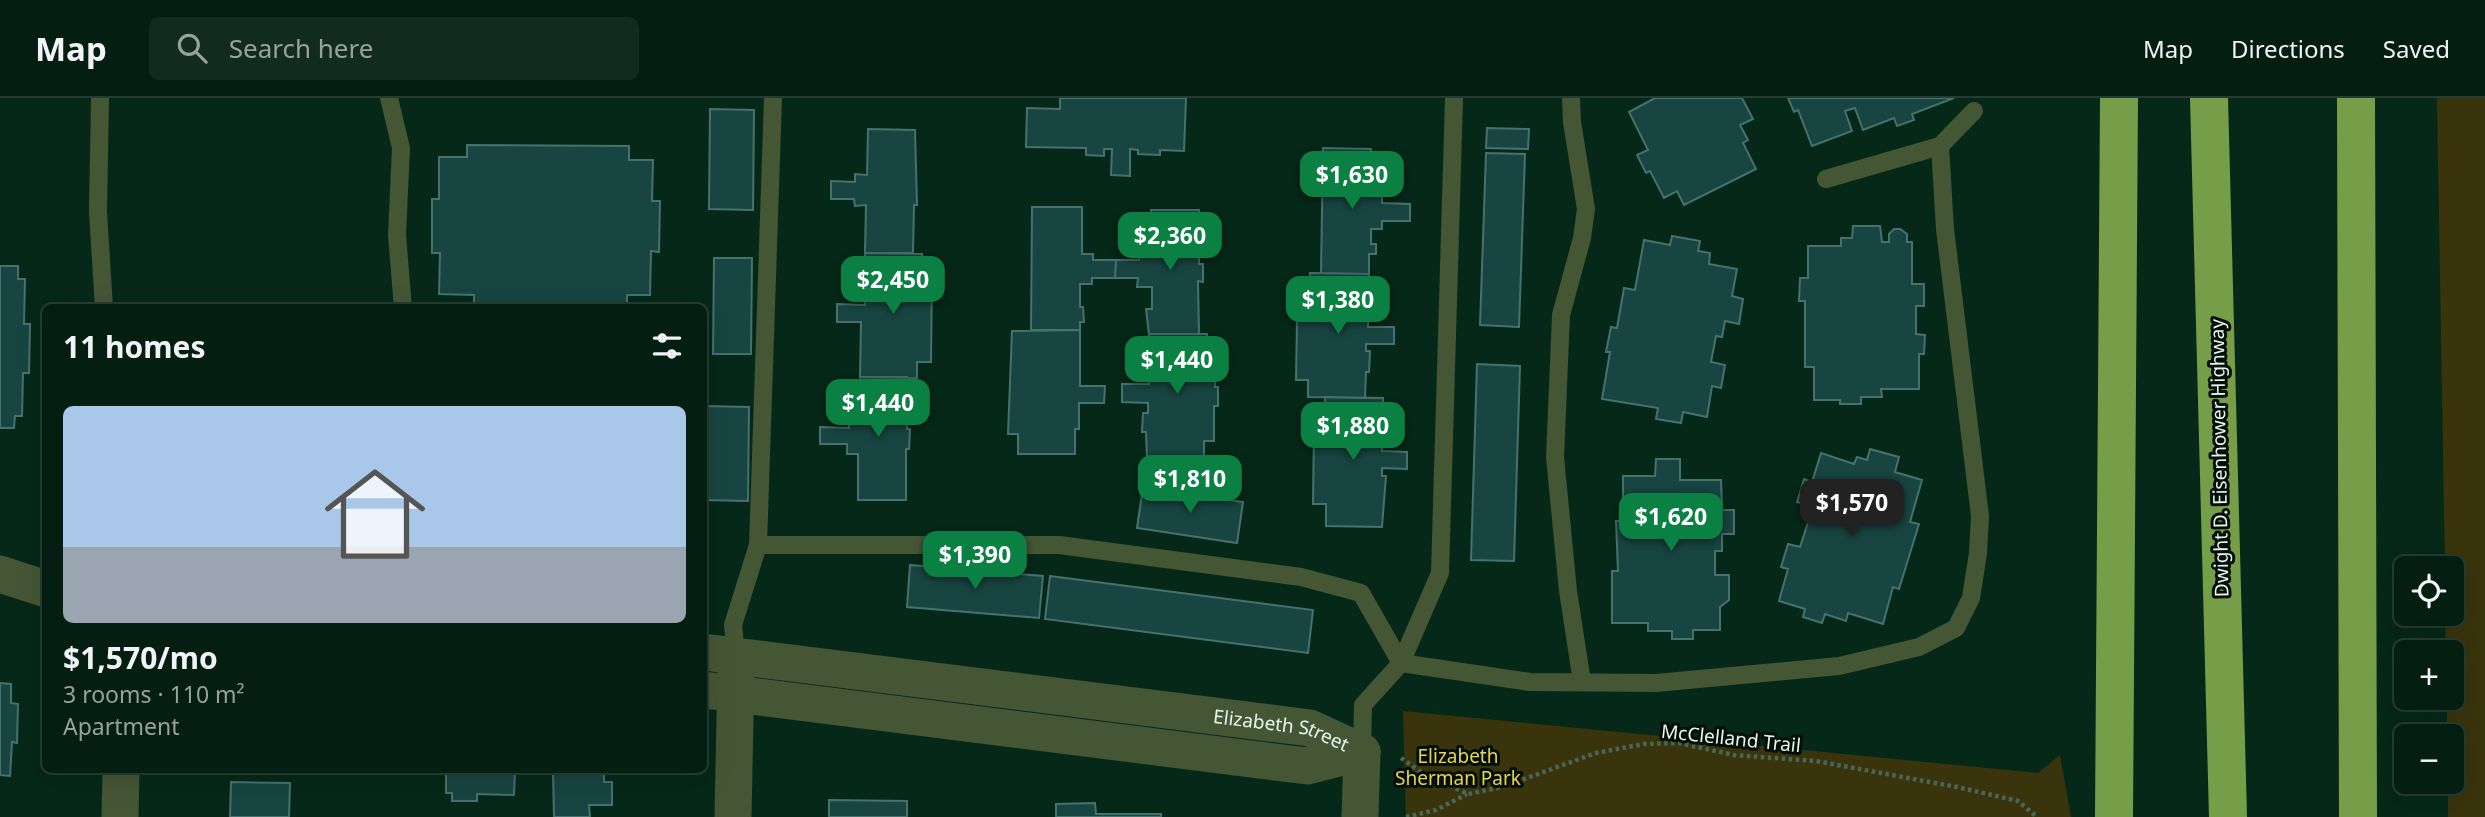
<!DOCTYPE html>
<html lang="en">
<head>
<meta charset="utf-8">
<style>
	:root { --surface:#041e12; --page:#122b20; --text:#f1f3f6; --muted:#97a29f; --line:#253c32; --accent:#0b8043 }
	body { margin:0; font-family:"Noto Sans",sans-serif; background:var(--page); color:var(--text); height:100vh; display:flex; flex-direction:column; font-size:26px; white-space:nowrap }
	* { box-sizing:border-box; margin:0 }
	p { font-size:23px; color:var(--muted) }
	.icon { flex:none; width:38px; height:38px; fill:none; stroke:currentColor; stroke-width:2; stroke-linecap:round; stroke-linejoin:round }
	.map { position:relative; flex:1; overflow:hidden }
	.panel { position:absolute; left:42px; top:206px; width:665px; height:469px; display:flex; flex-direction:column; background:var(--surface); border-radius:10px; box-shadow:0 7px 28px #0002,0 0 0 2px var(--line) }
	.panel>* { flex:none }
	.buttons { position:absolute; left:2394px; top:458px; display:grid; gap:14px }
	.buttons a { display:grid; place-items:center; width:70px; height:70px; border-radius:10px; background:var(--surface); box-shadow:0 7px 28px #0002,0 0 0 2px var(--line); font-size:35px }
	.price { position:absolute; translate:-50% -60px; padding:0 16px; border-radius:14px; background:var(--accent); color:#fff; font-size:23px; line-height:46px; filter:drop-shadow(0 2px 4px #0008) }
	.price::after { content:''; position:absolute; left:50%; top:42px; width:21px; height:16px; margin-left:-10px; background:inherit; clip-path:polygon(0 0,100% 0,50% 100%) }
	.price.on { background:#222; color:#fff }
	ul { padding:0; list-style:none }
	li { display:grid; align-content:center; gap:14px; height:371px; padding:0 21px }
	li+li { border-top:2px solid var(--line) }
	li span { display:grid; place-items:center; height:217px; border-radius:10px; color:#555 }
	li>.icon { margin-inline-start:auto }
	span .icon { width:126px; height:126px; fill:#fffc; stroke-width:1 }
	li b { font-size:30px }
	h2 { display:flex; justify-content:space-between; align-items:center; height:84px; padding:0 21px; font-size:30px }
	header { display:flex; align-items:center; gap:42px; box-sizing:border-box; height:98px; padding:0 35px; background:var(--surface); border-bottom:2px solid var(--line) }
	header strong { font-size:33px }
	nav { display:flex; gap:38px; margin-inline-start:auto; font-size:24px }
	.search { width:490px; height:63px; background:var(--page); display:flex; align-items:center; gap:18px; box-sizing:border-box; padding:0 24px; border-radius:10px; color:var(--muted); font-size:26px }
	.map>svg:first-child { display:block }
	.green { fill:#3a340d }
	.building { fill:#184541; stroke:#46726e; stroke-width:2 }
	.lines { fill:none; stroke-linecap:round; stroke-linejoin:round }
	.path { stroke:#496758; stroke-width:4.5; stroke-dasharray:3.5 3.5; stroke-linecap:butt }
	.lane { stroke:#455635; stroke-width:18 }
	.street { stroke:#455635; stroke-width:37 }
	.highway { stroke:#769e48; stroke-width:38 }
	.labels { text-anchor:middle; stroke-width:6; stroke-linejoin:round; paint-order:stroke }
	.street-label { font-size:19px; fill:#e5f8ed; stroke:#030e07 }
	.park-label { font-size:19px; fill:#e7d54b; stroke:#030e07 }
</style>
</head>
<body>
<header>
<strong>Map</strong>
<div class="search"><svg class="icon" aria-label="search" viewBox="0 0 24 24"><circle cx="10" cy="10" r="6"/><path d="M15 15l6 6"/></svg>Search here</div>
<nav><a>Map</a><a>Directions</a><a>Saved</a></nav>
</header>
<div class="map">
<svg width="2485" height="719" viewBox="0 0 2485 719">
	<rect width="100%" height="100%" fill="#062818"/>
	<path class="green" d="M2437,0H2485V719H2448V684H2452V639H2447V600H2452V555H2446L2445,516H2452V471H2445Z
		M1403,613L2038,675L2060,657L2071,719H1406Z"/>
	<path class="building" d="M1060,0H1186L1184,53L1160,52V57L1138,56V52L1130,51V78L1111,77L1112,51H1104V58L1086,57V50L1026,49L1027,10L1060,11Z
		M1655,0H1742L1753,21L1740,27L1748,42L1743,45L1756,71L1684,107L1677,93L1664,100L1650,73L1646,75L1637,57L1648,52L1629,14Z
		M1788,0H1954L1912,16L1914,22L1897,28L1894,20L1863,32L1855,10L1845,13L1852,33L1812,48L1798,12L1794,14Z
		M710,11L754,12L753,112L709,111Z
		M1487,30L1529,31L1528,51L1486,50Z
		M868,31L915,32L917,107H914L913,155H865L866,107L855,108L854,101H831V83L855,84V76L867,77Z
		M467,47L629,48V62H653L652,103H660L659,154L651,153L650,197H627V209L474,207V197L439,196L440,155H432V101H439V59H467Z
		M1323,50L1371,51V61H1375V77H1371L1370,97H1382V105L1410,106V123H1382V131H1371V146H1376V156H1369V176L1321,175Z
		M1486,55L1525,56L1519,229L1480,227Z
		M1032,109H1082V156H1093V162H1116L1115,180H1092V186H1080V209H1083L1084,224H1080V232H1031Z
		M1151,112H1199V166H1203V184L1198,183L1199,236H1149L1146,211H1152V189H1137L1138,180H1115L1116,162H1139V157H1151Z
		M1853,128H1880L1882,144H1889V136L1894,131H1900L1907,136V144H1912V186H1924V208H1916V236L1925,237L1924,256H1919V291H1881L1882,299H1861V306H1840V302H1814V269H1805V203H1799L1800,180H1808V148H1841V140H1852Z
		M1672,138L1700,143L1698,153L1710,155L1709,166L1737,171L1732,198L1743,201L1739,226L1725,223L1722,239L1716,238L1711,264L1725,267L1721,290L1712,288L1707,319L1683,314L1681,325L1656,321L1658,310L1602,301L1610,254H1606L1611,229L1617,230L1624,190L1635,192L1644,142L1670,147Z
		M865,155L922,156V173H932L931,264H917V280L860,279L861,224H837V206L865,207Z
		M714,160H752L751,256H713Z
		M0,168H18V181H25L24,226H30L29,275H23L22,318H15L14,330H0Z
		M1310,175L1369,176L1372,221H1368V229H1394V246H1366V253H1370L1369,274H1366L1365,300L1308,299V282H1296L1297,221H1309Z
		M1080,232V288H1105L1104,305H1079V331H1075V356H1018V336H1008L1012,233Z
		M1149,236H1207L1206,253H1215V289H1218V308H1214V343H1204V359L1147,360L1146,334H1142L1143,315H1148V305L1122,304V286H1149Z
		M1477,266L1520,268L1514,463L1471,462Z
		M860,279H907V331H910L909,351H906V402H858V356H847V346H820V329L849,330V324H860Z
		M1325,299L1383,300V324H1387L1386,345H1382V353L1407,354V371L1382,370V378H1386L1382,429L1326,428V406H1313L1314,330H1324Z
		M705,308L749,309L748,403L704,402Z
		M1870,351L1899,359L1895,374L1922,382L1910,424L1919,426L1899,491L1893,489L1883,526L1848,515L1846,523L1825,516L1822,525L1803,519L1805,511L1779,503L1788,471L1781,469L1788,446L1800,449L1813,409L1797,404L1804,381L1812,384L1821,355L1854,366L1857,359L1867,362Z
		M1656,361H1680V382H1721L1722,412H1734V436H1722V453H1715V477H1729V502L1720,509V532H1693V541H1672V533H1648V525H1612V473H1618L1616,423H1623V378H1655Z
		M1143,389L1243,404L1237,445L1137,430Z
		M910,467L1043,478L1039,520L907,509Z
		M1050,478L1313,512L1308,555L1045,521Z
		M0,585L11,586V605L18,606L17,645L12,644L10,678L0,677Z
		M446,672H515L514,697L477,696V703H452V695H446Z
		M553,672H604V684H612V707H589L590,719H554Z
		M231,684L290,685L289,719H230Z
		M829,702L907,703V719H829Z
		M1095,705L1096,716H1161V719H1056V706Z"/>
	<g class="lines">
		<path class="path" d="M1401,660L1424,676L1468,696L1502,689L1596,655L1644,646L1679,645L1734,657L1816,663L1957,689L2018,703L2037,719
			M1400,675L1423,676
			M1406,719L1436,712L1467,696"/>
		<path class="lane" d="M100,0L98,114L104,210
			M389,0L401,50L397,137L403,210
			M1571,0L1572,24L1586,111L1582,140L1561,217L1555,359L1568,493L1582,584
			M1940,48L1974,13
			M758,447H1059L1301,479L1361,495L1401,565L1530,584L1656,585L1839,568L1919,549L1956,530L1971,500L1978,455L1980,418L1945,131L1940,48L1826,81
			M736,557L733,527L758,447L773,0
			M1362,654L1363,607L1401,565L1440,475L1454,0"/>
		<g class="street">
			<path d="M0,476L46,491"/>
			<path id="s1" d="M704,554L1310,630L1362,654"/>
			<path d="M704,592L1307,668L1362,654"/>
			<path d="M120,719L121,672"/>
			<path d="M733,719L736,572"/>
			<path d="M1360,719L1362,654"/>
		</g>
		<path class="highway" d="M2209,0L2228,719
			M2356,0L2358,719
			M2114,719L2119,0"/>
	</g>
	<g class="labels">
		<g class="street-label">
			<text transform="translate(2219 360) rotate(-91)" y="7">Dwight D. Eisenhower Highway</text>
			<text dy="7" stroke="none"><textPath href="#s1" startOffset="583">Elizabeth Street</textPath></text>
			<text transform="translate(1731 640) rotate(6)" y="7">McClelland Trail</text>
		</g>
		<g class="park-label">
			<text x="1458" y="665">Elizabeth<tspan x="1458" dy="22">Sherman Park</tspan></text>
		</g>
	</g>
</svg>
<div class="buttons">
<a><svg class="icon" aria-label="locate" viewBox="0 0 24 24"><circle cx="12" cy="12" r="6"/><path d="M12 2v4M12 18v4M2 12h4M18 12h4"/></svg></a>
<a>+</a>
<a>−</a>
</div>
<b class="price" style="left:1352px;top:113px">$1,630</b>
<b class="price" style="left:1170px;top:174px">$2,360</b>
<b class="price" style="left:893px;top:218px">$2,450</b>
<b class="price" style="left:1338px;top:238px">$1,380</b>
<b class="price" style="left:1177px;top:298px">$1,440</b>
<b class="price" style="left:878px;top:341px">$1,440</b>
<b class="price" style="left:1353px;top:364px">$1,880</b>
<b class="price" style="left:1190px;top:417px">$1,810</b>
<b class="price on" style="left:1852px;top:441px">$1,570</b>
<b class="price" style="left:1671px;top:455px">$1,620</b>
<b class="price" style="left:975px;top:493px">$1,390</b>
<section class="panel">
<h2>11 homes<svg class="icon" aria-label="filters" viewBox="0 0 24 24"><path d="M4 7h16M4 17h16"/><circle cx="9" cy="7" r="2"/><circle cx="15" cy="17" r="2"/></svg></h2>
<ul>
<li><span style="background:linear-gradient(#a9c7e8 65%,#9aa5b1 0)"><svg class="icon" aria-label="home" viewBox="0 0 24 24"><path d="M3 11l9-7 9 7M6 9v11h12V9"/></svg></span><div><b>$1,570/mo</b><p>3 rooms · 110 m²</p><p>Apartment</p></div></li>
</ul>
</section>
</div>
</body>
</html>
